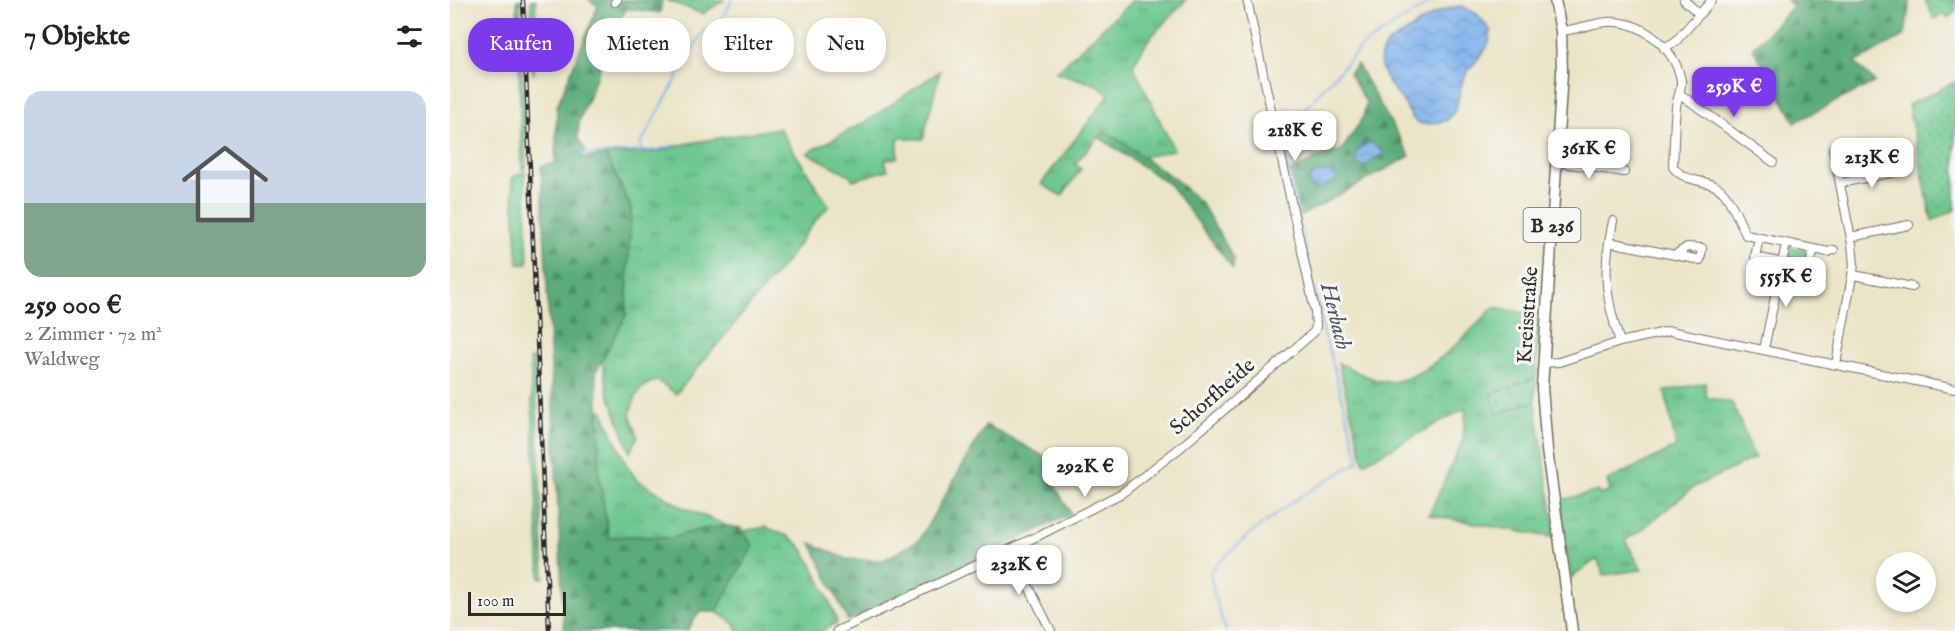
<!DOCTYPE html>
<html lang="de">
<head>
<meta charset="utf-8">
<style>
	:root { --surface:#fff; --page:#f6f6f6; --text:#222; --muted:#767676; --line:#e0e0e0; --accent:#7c3aed }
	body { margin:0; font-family:"IM FELL English",serif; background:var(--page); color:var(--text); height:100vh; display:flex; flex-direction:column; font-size:22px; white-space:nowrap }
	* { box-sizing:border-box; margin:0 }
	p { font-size:20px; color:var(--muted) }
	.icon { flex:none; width:33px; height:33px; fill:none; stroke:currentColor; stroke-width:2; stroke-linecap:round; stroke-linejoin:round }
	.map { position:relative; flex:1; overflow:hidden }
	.side { display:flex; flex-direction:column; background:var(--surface); width:450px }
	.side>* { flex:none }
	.banner { position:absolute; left:18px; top:18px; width:570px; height:54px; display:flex; gap:12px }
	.tools { position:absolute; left:1426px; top:552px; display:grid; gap:12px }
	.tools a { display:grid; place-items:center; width:60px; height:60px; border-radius:50%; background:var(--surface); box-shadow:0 3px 9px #0003; font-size:30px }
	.scale { position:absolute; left:18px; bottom:15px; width:98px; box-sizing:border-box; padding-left:6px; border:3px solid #2b2b2b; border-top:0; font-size:16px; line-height:21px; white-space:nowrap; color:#2b2b2b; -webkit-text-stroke:4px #f6f6f2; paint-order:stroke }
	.price { position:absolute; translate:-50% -51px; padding:0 14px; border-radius:12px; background:#fff; color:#222; font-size:20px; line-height:39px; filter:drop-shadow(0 2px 3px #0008) }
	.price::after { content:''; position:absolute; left:50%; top:36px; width:18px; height:14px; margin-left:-9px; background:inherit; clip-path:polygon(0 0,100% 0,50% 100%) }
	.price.on { background:var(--accent); color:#fff }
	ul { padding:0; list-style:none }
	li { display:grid; align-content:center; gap:12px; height:318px; padding:0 24px }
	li+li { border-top:2px solid var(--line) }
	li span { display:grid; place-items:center; height:186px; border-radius:18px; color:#555 }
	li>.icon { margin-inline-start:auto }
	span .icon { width:108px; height:108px; fill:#fffc; stroke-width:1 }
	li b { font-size:26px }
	h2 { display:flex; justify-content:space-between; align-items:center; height:72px; padding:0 24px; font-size:26px }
	.chip { padding:0 21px; border-radius:24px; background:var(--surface); box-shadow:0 3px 9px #0003; font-size:21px; line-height:54px }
	.chip.on { background:var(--accent); color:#fff }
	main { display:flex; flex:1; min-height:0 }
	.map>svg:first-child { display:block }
	.grass { fill:url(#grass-tufts); stroke:#4c7a5e; stroke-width:1.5 }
	.forest { fill:url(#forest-firs); stroke:#426c52; stroke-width:1.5 }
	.cemetery { fill:url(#cemetery-stones); stroke:#4c7a5e; stroke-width:1.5 }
	.park { fill:url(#park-crowns); stroke:#4c7a5e; stroke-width:1.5 }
	.garden { fill:url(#garden-dots); stroke:#4c7a5e; stroke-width:1.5 }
	.water { fill:url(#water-waves); stroke:#556f8c; stroke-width:1.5 }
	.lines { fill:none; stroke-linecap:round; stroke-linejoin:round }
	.stream { stroke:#7fb3ed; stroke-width:2 }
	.minor-casing { stroke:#6e6c62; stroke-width:10 }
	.major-casing { stroke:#6e6c62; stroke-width:13 }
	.minor { stroke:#fff; stroke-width:8 }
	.major { stroke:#fff; stroke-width:10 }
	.rail-casing { stroke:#2b2b2b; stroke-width:4.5 }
	.rail { stroke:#f6f6f2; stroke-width:2; stroke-dasharray:7; stroke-linecap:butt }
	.labels { text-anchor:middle; stroke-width:6; stroke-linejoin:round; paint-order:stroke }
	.shield { fill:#f6f6f2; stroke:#686867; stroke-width:1.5 }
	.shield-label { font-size:20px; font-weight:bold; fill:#2b2b2b }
	.street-label { font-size:21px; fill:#2b2b2b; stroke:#f6f6f2 }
	.water-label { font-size:22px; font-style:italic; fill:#445465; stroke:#f6f6f2 }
</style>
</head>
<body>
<main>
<section class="side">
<h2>7 Objekte<svg class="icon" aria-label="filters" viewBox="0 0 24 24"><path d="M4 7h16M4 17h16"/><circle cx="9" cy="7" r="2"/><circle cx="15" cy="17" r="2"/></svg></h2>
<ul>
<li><span style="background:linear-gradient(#c9d6e8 60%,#7fa58c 0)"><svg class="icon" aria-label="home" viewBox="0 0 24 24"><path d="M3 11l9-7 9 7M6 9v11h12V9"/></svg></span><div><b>259 000 €</b><p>2 Zimmer · 72 m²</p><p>Waldweg</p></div></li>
</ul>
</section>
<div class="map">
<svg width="1505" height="631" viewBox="0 0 1505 631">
	<defs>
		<pattern id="grass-tufts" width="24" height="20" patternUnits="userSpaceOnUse" patternTransform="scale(1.5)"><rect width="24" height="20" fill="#6ec890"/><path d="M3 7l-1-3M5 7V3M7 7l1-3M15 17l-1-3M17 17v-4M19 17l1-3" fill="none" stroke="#5ba376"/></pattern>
		<pattern id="forest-firs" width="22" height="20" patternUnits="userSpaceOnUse" patternTransform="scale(1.5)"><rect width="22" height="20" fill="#5aac7a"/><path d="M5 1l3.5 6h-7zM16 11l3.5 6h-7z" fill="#4b8c64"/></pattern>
		<pattern id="cemetery-stones" width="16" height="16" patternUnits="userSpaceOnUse" patternTransform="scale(1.5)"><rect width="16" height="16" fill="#6ec890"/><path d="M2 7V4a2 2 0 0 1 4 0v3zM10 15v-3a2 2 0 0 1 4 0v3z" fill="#5ba376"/></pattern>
		<pattern id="park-crowns" width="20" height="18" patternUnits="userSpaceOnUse" patternTransform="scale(1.5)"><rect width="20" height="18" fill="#6ec890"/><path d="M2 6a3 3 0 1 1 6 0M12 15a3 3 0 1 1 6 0" fill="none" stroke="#5ba376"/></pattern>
		<pattern id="garden-dots" width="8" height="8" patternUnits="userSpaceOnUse" patternTransform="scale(1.5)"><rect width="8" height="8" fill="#6ec890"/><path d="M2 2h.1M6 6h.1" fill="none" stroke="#5ba376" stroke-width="1.8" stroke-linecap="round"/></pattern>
		<pattern id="water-waves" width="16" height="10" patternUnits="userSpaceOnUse" patternTransform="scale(1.5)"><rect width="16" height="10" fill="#7fb3ed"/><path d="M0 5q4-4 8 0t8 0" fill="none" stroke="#6892c0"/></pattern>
	</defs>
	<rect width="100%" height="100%" fill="#f6f6f2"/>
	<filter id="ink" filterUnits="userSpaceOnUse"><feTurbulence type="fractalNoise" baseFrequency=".0167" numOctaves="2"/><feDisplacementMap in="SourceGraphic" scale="12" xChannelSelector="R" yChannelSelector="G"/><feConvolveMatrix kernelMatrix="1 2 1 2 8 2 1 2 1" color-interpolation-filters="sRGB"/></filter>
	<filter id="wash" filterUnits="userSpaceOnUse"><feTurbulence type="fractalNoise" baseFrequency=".008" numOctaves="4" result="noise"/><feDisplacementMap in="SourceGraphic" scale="24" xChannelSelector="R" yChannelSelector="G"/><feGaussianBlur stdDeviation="1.35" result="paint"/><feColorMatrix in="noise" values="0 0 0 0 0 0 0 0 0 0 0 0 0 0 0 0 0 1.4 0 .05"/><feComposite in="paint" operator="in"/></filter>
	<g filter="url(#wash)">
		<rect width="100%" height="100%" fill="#ebe5c8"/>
		<path class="grass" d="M67,0H70L76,167L72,169Z
			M81,0H86L84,75L81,63Z
			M216,0H274L253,14Z
			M683,0H736L699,39L683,65L724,150L693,157L656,132L648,137L625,164L631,169L612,196L591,184L659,95L647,85L606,72Z
			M1475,0H1505V13L1497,18L1494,14L1484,19Z
			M490,71L473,139L448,138V157L435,161L438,170L403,180L400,175L357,153L417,121Z
			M329,128L379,206L360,227L339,258L226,394L208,381C188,384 185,397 180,414L188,436L180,452L158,392L152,359L176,315L181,209L156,155L207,152L234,144Z
			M75,171L78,264H68L62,178Z
			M1044,307L1090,316L1086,378L1078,379L1048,413L1085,402L1106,538L979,515L1013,439L1016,408L914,463L888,363C902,369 917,378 931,381C966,391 1022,330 1044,307Z
			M80,359H85L94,578H90Z
			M1255,383L1256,397L1282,403L1305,458L1244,487L1189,532L1175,540L1192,570L1154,575L1147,559L1121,578L1111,500L1148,491L1150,495L1160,491L1157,481L1226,447L1215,391Z
			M149,410H152L176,464L186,479L230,506L278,526L253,529L221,538L181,536L159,538L149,477Z
			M315,527C328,532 342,536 351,547C361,560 384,608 387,623L371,631H288L284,623L266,612L302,546L293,531Z"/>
		<path class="forest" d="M139,0H212L210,13L177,9L167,24L129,122L128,139L136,150L132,158L156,155L181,208L176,315L146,372L149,420V477L159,538L181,536L221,538L253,529L278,526L291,528L303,546L266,612H249L237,631H114L91,166L105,163L107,106L148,6Z
			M1337,0H1460L1455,35L1405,63L1425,82L1345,122L1303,48L1343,6Z
			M907,64L960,156L849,217L839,173L863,160L891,151L913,118L916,102L899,73Z
			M656,131L725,179L752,204L784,259L783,269L719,184L648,137Z
			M536,425L605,462L599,475L621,514L398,621L361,543L397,559L434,560L469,540Z"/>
		<path class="cemetery" d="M1086,378L1085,402L1047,413L1041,394Z"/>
		<path class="park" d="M1340,247L1359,251L1356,265L1337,261L1338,248Z"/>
		<path class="garden" d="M1505,82V210L1482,221L1458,105Z"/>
		<path class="water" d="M1012,6L1027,14L1041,31C1039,55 1024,58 1014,78C1008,91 1010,110 997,120C994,122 987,122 984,123C960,128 962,113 951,99C938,82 920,63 938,43C963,30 983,8 1012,6Z
			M920,142L932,151L933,155L926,157L916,166L907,165C903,154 910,146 920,142Z
			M880,171L889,178L871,189H867L859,183V178L869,172Z"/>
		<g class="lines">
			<path class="stream" d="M269,25L282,0
				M191,151L190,145L253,31H263
				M133,155L208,150L226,145
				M776,631L765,599L760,571L796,537L845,500L909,461L871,320L831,135L912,46L984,0"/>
		</g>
	</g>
	<g filter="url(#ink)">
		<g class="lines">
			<defs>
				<path id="minor" d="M1234,0L1249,14
					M165,2L167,0
					M1111,31C1128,30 1150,20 1165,22C1196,24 1225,50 1231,80C1232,90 1227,97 1226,107C1224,127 1224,147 1223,167C1237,185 1261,178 1273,192C1282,202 1290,223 1296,235L1378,252L1384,250
					M1214,48L1226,41L1262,0
					M1230,94L1323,162
					M1383,149L1402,244L1404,265L1386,364
					M1106,162L1174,172
					M1390,183L1450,171
					M1401,237L1459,225
					M1309,238L1305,257L1359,268L1364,249
					M1159,242L1163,221
					M1404,275L1462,287
					M1170,342C1158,305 1153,280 1159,242L1250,260L1252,248L1237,247L1225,255
					M1314,349L1336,244
					M1093,363L1109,362L1170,342L1220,331L1505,389
					M560,549L601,631
					M387,631L588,536L672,493L730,448L864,332L866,327L865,311L797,0"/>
				<path id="major" d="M1105,0L1111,31L1112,73L1092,388L1097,450L1122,631"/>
			</defs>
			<use href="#minor" class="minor-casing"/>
			<use href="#major" class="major-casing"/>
			<use href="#minor" class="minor"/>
			<use href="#major" class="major"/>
			<defs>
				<path id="rail" d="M73,0L99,631"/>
			</defs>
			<use href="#rail" class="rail-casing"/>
			<use href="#rail" class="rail"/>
		</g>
	</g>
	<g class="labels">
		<rect class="shield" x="1073.5" y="208" width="57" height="34" rx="4.5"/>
		<g class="shield-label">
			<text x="1102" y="232">B 236</text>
		</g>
		<g class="street-label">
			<text transform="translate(1077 315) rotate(-86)" y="7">Kreisstraße</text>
			<text transform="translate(762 396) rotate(-41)" y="7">Schorfheide</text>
		</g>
		<g class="water-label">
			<text transform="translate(887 316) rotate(76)" y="8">Herbach</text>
		</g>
	</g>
</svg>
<div class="tools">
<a><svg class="icon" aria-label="layers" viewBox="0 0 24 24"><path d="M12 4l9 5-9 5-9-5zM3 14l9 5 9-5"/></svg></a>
</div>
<div class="scale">100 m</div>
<b class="price on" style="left:1284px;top:118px">259K €</b>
<b class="price" style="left:845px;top:162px">218K €</b>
<b class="price" style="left:1139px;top:180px">361K €</b>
<b class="price" style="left:1422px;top:189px">213K €</b>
<b class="price" style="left:1336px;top:308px">555K €</b>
<b class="price" style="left:635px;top:498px">292K €</b>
<b class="price" style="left:569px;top:596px">232K €</b>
<div class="banner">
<a class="chip on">Kaufen</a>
<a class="chip">Mieten</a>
<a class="chip">Filter</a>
<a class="chip">Neu</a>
</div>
</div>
</main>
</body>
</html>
